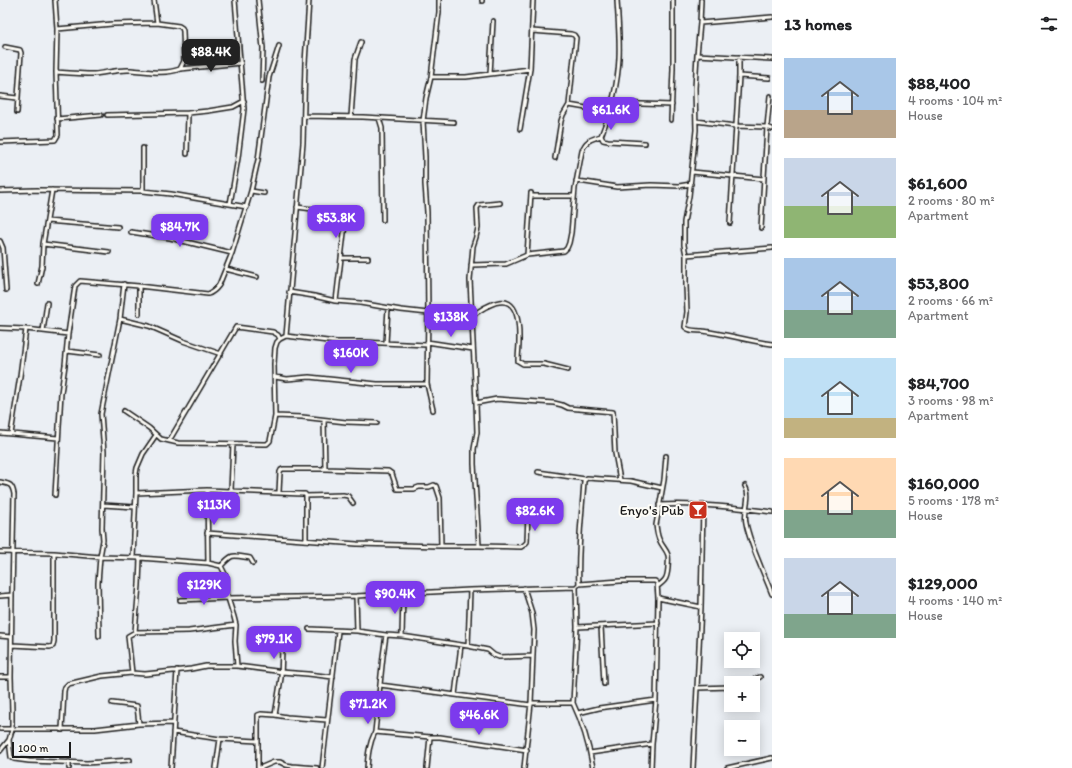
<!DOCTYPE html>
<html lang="en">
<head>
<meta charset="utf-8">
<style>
	:root { --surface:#fff; --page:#f2f2f2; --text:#202124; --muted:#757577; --accent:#7c3aed }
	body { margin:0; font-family:Itim,sans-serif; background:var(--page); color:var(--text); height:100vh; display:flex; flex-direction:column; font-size:15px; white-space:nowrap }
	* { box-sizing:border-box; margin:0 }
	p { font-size:13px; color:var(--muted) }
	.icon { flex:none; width:22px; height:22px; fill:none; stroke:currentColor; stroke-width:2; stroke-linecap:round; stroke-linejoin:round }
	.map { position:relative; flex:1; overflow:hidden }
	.sheet { display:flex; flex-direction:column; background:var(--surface); width:300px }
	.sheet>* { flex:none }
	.fabs { position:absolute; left:724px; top:632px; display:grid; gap:8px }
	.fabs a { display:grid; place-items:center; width:36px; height:36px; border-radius:0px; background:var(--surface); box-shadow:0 2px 10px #0003; font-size:20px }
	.scale { position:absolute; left:12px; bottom:10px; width:59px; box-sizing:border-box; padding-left:4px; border:2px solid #1c1c1c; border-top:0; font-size:11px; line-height:14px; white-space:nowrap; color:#1c1c1c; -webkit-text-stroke:3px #fdfcf7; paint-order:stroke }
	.price { position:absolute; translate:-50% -34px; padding:0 9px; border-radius:8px; background:var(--accent); color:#fff; font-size:13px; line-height:26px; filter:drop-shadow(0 1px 2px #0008) }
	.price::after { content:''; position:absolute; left:50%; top:24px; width:12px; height:9px; margin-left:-6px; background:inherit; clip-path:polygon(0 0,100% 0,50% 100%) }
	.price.selected { background:#222; color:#fff }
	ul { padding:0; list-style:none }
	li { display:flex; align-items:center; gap:12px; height:100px; padding:0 12px }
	li span { display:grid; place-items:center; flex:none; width:112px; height:80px; border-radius:0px; color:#555 }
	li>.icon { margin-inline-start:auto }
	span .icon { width:48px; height:48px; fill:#fffc; stroke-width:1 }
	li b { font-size:17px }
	h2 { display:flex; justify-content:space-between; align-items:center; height:48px; padding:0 12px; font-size:17px }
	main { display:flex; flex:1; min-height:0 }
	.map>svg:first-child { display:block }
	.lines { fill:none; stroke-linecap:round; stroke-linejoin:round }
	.street-casing { stroke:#1c1c1c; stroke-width:6 }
	.street { stroke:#fdfcf7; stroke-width:3 }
	.labels { text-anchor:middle; stroke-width:4; stroke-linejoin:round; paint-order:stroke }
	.poi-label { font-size:14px; fill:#1c1c1c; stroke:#fdfcf7; text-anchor:end }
</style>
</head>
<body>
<main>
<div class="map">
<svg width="772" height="768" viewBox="0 0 772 768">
	<rect width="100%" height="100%" fill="#ebeff4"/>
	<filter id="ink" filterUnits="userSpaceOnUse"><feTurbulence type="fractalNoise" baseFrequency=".025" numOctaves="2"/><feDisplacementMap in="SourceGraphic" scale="8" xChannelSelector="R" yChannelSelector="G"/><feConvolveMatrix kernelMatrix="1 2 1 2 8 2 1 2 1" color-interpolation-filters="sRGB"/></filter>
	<g filter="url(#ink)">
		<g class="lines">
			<defs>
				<path id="street" d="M154,0L157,23
					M258,0L263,48L262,81
					M482,0V1
					M701,0L700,23L697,55L695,88L696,130L689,196L684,222V245L686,255V286L687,312L685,327C689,332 697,330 703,331C726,334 749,341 772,344
					M700,23L772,17
					M532,31L571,34L574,35L576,38L569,105L563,115L561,121L555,158
					M5,47L20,50L21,53L17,112
					M697,55L772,59
					M180,69L241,63
					M56,72C69,73 81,74 94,74C106,73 118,69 131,70C147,71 164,75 180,69L184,61L183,31L182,28L179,26L157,23L112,24L57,29
					M490,74L493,21
					M739,76L769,78
					M431,77H466L530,69
					M0,96L17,98
					M770,96L767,127L772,129
					M612,103L672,105
					M569,105L609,112
					M107,115L188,113L208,111L233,107L244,101
					M304,116L363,117L454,122
					M351,117L355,59L361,42
					M379,118L382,128L383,220
					M57,119L101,115
					M671,120L673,69V0
					M696,121L735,126L767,127L761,228
					M520,129L530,69L533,0
					M601,136L603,140L608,141L645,143
					M0,142L55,140L58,135L56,72L57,29L55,0
					M187,154L188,113
					M692,172L764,179
					M576,181L585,182L617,187L651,185L679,186L691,184
					M0,191L37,190L143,191L171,194L247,207
					M143,191V148
					M251,191L264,193
					M531,196H574
					M230,204L238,158L244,109L235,0
					M297,207L343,213L346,216L336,301
					M47,221L118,227
					M730,223L739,76V57
					M131,232L170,238L232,253
					M0,241L3,248L6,290
					M43,244L109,252
					M527,255L531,193
					M686,255L772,248
					M341,258H368
					M471,265L506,264L527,255L564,251L567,248L569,243L571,233L575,188L582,151C585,141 591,139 601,136C610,113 618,83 619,58C620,39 618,19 617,0
					M226,269L257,277
					M38,284L42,266L43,244L52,190
					M139,286V314
					M289,292L314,296L335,301L360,303L401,310L428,313
					M472,316C507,290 520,300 519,342C519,348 518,355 518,361L523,364H544L568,370
					M120,319L149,326L183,341L221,354
					M0,328L26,329L68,334
					M43,331L47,303
					M286,336L303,143L305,63L309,0
					M427,342L473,349
					M386,343L388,308
					M67,351L100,355
					M275,377L287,379L309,377L377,384H427
					M476,403L497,399L554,403L562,405L568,408L613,412L615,453L620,480
					M433,410L427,384L428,313L427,212L425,184V157L423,121L426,98L431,77L439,12V0
					M124,411L149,428L161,439L178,443L263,444H267L270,441L275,416L274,364L275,348L277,342L280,339L286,336L303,338L336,342H360L427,345
					M275,416L302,417L346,422L377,423
					M324,420L325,469
					M0,433L58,438
					M11,434L20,376L26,329
					M169,441L236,327L273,332L278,335L280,339
					M538,472L585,479
					M0,482C10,484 12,484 14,494L12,595L11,677L12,712V730L9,740L11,757L14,759L29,761L87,763L130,760
					M745,486C752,497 743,510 746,523C747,529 749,535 751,541C757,559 765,576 772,594
					M207,490L208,563
					M231,490L233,444
					M279,492L280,472L281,470L283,469H325L388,471L392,474L397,489H414L419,487H429L434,485L436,486L440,498L441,546
					M136,493L207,490L302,494H305L306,496V540
					M55,495L61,393L65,365L68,334L75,286L80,281L139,286L208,294C214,292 216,289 219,285L232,253L251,191L258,160L269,77L279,46
					M306,496L343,495L348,496L353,503
					M103,505L135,507
					M659,505C697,503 735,507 772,512
					M207,533L357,544L441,546H479L521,547L524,545L527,542L528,512
					M479,546L474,464V449L477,432L476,403L470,280L473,246L476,237L478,228L477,208L479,205L500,203
					M0,552L54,553L100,557L140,558L208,563L221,566L225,574L228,598L234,617L236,625L235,641L237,666L276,671L281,672L308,674L333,677
					M133,558L136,493V474L137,468L143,454L156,435
					M221,566C233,553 232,555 250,558L253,563
					M579,584C577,550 582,515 584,481L587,478L631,481L662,488
					M658,586C666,580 667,578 668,568C668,563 669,559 668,555C666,549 662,546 660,541C657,536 657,531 656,525L664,480L666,456
					M576,587L577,627L573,703C583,724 589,745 593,768
					M524,588L532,613L534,630L531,703L524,768
					M0,596L12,595
					M356,596L357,631
					M658,598L701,607
					M180,600L228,598L356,596L470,590L576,587L579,584L620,581H655L657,583L658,598L656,700L652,744L651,768
					M601,626L604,684
					M577,627L658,623
					M309,629L357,631L386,635L402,636L468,646L488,650L494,655L499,657L533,656
					M135,632L189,631L236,625
					M386,635L383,656L375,732L430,737L427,768
					M0,636L11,637
					M99,636L98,583L100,557L103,540L102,528L104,452L101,414L120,319L124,284
					M402,636L403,594
					M12,645L50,647L53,646L54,641V553
					M468,646L470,590
					M132,673L128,636L135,632L139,585L140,558
					M0,677H11
					M746,683L760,677
					M380,685L531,705
					M697,688L731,687
					M455,695L461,645
					M112,703L137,706L139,724
					M531,703H573
					M578,713L599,708L656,700
					M275,715L287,717L327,720
					M0,729H95L139,724L174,723
					M62,730L64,691L65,687L68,684L102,676L132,673L145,674L155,673L191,669L206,666H237
					M173,732L220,739L258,741
					M430,737H440L527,750
					M0,751L9,740
					M590,753L652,744
					M69,768V762
					M171,768L177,670
					M216,768L220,739
					M258,768V715L261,714L275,715L281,678L282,649
					M260,768L274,762H280L286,765L292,766L317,768
					M322,768L338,631
					M367,768C368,755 369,744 375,732
					M693,768L701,607L703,505
					M727,768L772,758"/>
			</defs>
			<use href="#street" class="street-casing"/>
			<use href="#street" class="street"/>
		</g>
	</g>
	<defs>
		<symbol id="bar-square" viewBox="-11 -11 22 22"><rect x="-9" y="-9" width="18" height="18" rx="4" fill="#c8321e" stroke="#fdfcf7"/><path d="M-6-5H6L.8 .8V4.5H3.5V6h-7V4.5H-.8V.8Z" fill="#fff"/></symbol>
	</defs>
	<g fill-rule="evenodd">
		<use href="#bar-square" x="687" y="499" width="22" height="22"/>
	</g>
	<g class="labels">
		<g class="poi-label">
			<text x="684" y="515">Enyo's Pub</text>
		</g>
	</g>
</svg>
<div class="fabs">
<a><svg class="icon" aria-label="locate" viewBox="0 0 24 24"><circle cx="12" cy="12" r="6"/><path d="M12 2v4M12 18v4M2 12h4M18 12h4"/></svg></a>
<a>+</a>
<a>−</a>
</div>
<div class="scale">100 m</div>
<b class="price selected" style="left:211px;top:73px">$88.4K</b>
<b class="price" style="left:611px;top:131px">$61.6K</b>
<b class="price" style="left:336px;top:239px">$53.8K</b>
<b class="price" style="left:180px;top:248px">$84.7K</b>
<b class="price" style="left:451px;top:338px">$138K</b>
<b class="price" style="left:351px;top:374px">$160K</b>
<b class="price" style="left:214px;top:526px">$113K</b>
<b class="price" style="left:535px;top:532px">$82.6K</b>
<b class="price" style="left:204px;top:606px">$129K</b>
<b class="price" style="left:395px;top:615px">$90.4K</b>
<b class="price" style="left:274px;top:660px">$79.1K</b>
<b class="price" style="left:368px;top:725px">$71.2K</b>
<b class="price" style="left:479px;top:736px">$46.6K</b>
</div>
<section class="sheet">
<h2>13 homes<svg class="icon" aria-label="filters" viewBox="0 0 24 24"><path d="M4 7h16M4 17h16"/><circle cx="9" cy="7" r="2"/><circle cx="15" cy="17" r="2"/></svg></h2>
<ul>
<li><span style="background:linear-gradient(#a9c7e8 65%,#b9a48a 0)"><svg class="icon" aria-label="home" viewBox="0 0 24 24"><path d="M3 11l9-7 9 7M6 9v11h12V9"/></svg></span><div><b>$88,400</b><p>4 rooms · 104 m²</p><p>House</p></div></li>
<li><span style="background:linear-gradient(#c9d6e8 60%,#8fb573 0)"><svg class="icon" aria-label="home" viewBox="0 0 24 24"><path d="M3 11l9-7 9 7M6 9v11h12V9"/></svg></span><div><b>$61,600</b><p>2 rooms · 80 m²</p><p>Apartment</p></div></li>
<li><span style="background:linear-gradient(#a9c7e8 65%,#7fa58c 0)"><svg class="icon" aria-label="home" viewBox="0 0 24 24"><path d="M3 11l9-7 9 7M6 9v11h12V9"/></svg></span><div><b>$53,800</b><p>2 rooms · 66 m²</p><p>Apartment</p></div></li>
<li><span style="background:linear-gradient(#bfe0f5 75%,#c2b280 0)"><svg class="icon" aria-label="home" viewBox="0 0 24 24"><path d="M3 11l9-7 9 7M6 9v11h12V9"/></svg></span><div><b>$84,700</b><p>3 rooms · 98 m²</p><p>Apartment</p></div></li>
<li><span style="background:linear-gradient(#ffd9b3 65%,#7fa58c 0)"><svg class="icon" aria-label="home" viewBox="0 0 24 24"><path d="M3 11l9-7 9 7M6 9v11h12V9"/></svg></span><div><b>$160,000</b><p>5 rooms · 178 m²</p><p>House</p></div></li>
<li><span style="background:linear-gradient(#c9d6e8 70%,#7fa58c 0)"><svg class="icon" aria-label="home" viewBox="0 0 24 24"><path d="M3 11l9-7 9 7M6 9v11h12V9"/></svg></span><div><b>$129,000</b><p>4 rooms · 140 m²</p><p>House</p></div></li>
</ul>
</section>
</main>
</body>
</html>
